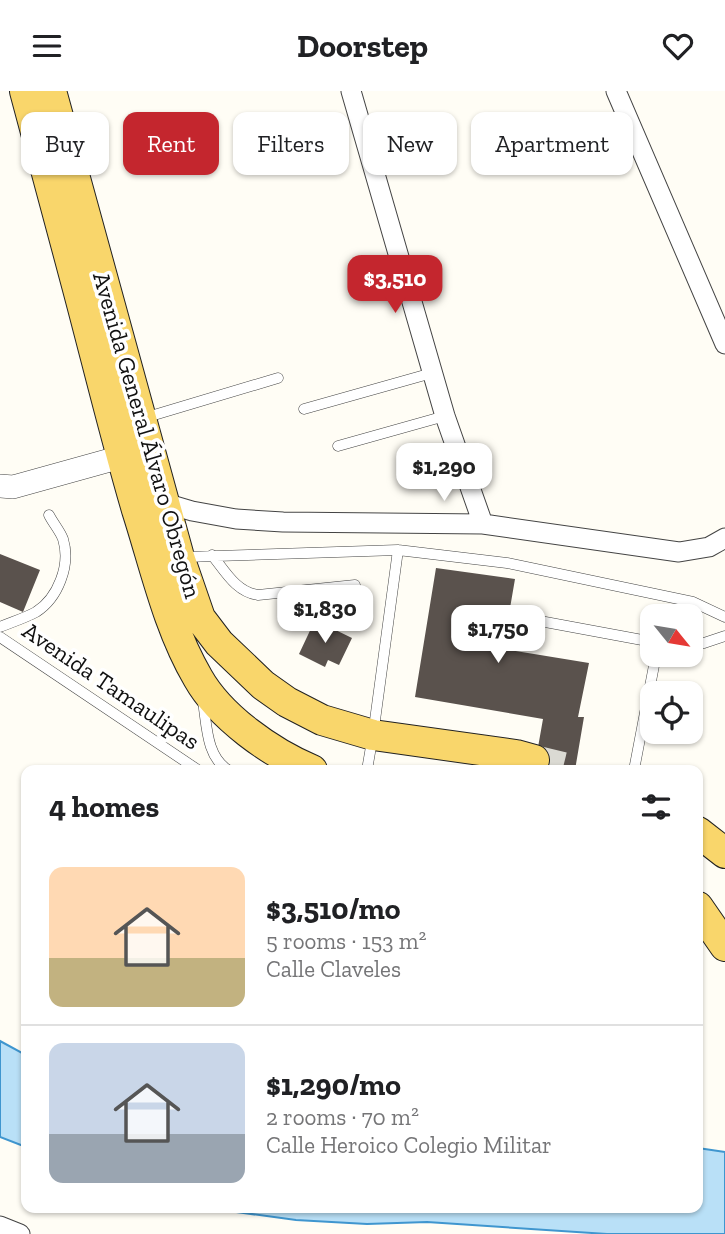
<!DOCTYPE html>
<html lang="en">
<head>
<meta charset="utf-8">
<style>
	:root { --surface:#fff; --page:#f2f2f2; --text:#202124; --muted:#757577; --line:#e0e0e0; --accent:#c4262e }
	body { margin:0; font-family:"Zilla Slab",serif; background:var(--page); color:var(--text); height:100vh; display:flex; flex-direction:column; font-size:26px; white-space:nowrap }
	* { box-sizing:border-box; margin:0 }
	p { font-size:23px; color:var(--muted) }
	.icon { flex:none; width:38px; height:38px; fill:none; stroke:currentColor; stroke-width:2; stroke-linecap:round; stroke-linejoin:round }
	.map { position:relative; flex:1; overflow:hidden }
	.sheet { position:absolute; left:21px; top:674px; width:682px; height:448px; display:flex; flex-direction:column; background:var(--surface); border-radius:14px; box-shadow:0 2px 5px #0004 }
	.sheet>* { flex:none }
	.top-card { position:absolute; left:21px; top:21px; width:684px; height:63px; display:flex; gap:14px }
	.needle { width:46px; rotate:120deg }
	.fabs { position:absolute; left:640px; top:513px; display:grid; gap:14px }
	.fabs a { display:grid; place-items:center; width:63px; height:63px; border-radius:14px; background:var(--surface); box-shadow:0 2px 5px #0004; font-size:35px }
	.price { position:absolute; translate:-50% -60px; padding:0 16px; border-radius:14px; background:#fff; color:#222; font-size:23px; line-height:46px; filter:drop-shadow(0 2px 4px #0008) }
	.price::after { content:''; position:absolute; left:50%; top:42px; width:21px; height:16px; margin-left:-10px; background:inherit; clip-path:polygon(0 0,100% 0,50% 100%) }
	.price.on { background:var(--accent); color:#fff }
	ul { padding:0; list-style:none }
	li { display:flex; align-items:center; gap:21px; height:175px; padding:0 28px }
	li+li { border-top:2px solid var(--line) }
	li span { display:grid; place-items:center; flex:none; width:196px; height:140px; border-radius:14px; color:#555 }
	li>.icon { margin-inline-start:auto }
	span .icon { width:84px; height:84px; fill:#fffc; stroke-width:1 }
	li b { font-size:30px }
	h2 { display:flex; justify-content:space-between; align-items:center; height:84px; padding:0 28px; font-size:30px }
	.chip { padding:0 24px; border-radius:14px; background:var(--surface); box-shadow:0 2px 5px #0004; font-size:24px; line-height:63px }
	.chip.on { background:var(--accent); color:#fff }
	header { display:flex; justify-content:space-between; align-items:center; height:91px; padding:0 28px; background:var(--surface); font-size:32px; font-weight:800 }
	.map>svg:first-child { display:block }
	.water { fill:#b9e0f7; stroke:#3f96cf; stroke-width:2 }
	.building { fill:#5a524d }
	.lines { fill:none; stroke-linecap:round; stroke-linejoin:round }
	.primary-tunnel { stroke:#dbdad3; stroke-width:30; stroke-dasharray:30 15; stroke-linecap:butt }
	.service-casing { stroke:#444; stroke-width:11 }
	.minor-casing { stroke:#444; stroke-width:21 }
	.tertiary-casing { stroke:#444; stroke-width:24 }
	.primary-casing { stroke:#222; stroke-width:32 }
	.service { stroke:#fff; stroke-width:10 }
	.minor { stroke:#fff; stroke-width:19 }
	.tertiary { stroke:#fff; stroke-width:23 }
	.primary { stroke:#f9d66b; stroke-width:30 }
	.labels { text-anchor:middle; stroke-width:7; stroke-linejoin:round; paint-order:stroke }
	.street-label { font-size:24px; fill:#111; stroke:#fff }
</style>
</head>
<body>
<header><svg class="icon" aria-label="menu" viewBox="0 0 24 24"><path d="M4 6h16M4 12h16M4 18h16"/></svg>Doorstep<svg class="icon" aria-label="heart" viewBox="0 0 24 24"><path d="M12 20l-8-8c-3-5 5-10 8-4 3-6 11-1 8 4z"/></svg></header>
<div class="map">
<svg width="725" height="1143" viewBox="0 0 725 1143">
	<rect width="100%" height="100%" fill="#fffdf5"/>
	<path class="water" d="M0,950L26,964V1056L0,1046Z
		M698,1057L725,1061V1143H607L427,1131L367,1133L296,1129L229,1120L217,1117L698,1116Z"/>
	<path class="building" d="M0,463L40,479L23,521L0,511Z
		M436,477L515,488L503,558L589,572L578,626H584L575,679H534L543,628L415,606Z
		M315,529L352,547L339,574L328,569L325,576L299,563Z"/>
	<g class="lines">
		<path class="primary-tunnel" d="M534,669L575,679"/>
		<defs>
			<path id="service" d="M304,318L432,282
				M144,327L278,287
				M338,355L445,325
				M212,464C225,480 236,501 258,504L355,494
				M185,466L398,459L507,472L693,511L725,526
				M513,525L653,551
				M0,536C12,531 25,527 36,521C58,507 71,474 63,448C60,440 53,432 49,424
				M0,546L198,679
				M691,554L704,552L725,545
				M203,611C207,634 206,665 228,679
				M367,679L373,644L398,459
				M634,679L656,564"/>
			<path id="minor" d="M351,0L445,325L483,433
				M616,0L725,253
				M165,412L192,420L236,428L283,431L483,433L679,461L709,456L725,447
				M0,1135L20,1143"/>
			<path id="tertiary" d="M0,395L13,396L121,366"/>
			<path id="primary" d="M25,0C42,65 60,129 77,194C97,269 115,344 137,419C155,475 168,536 198,587C220,626 271,662 312,679
				M51,0L179,466L200,527L219,552L263,594L287,611L322,629L373,644L516,664L534,669
				M698,741L725,762
				M698,816L725,855"/>
		</defs>
		<use href="#service" class="service-casing"/>
		<use href="#minor" class="minor-casing"/>
		<use href="#tertiary" class="tertiary-casing"/>
		<use href="#primary" class="primary-casing"/>
		<use href="#service" class="service"/>
		<use href="#minor" class="minor"/>
		<use href="#tertiary" class="tertiary"/>
		<use href="#primary" class="primary"/>
	</g>
	<g class="labels">
		<g class="street-label">
			<text transform="translate(147 344) rotate(74)" y="8">Avenida General Álvaro Obregón</text>
			<text transform="translate(111 595) rotate(34)" y="8">Avenida Tamaulipas</text>
		</g>
	</g>
</svg>
<div class="fabs">
<a><svg class="needle" viewBox="-14 -14 28 28"><path d="M0-13l5 13h-10z" fill="#e53935"/><path d="M0 13l5-13h-10z" fill="#757577"/></svg></a>
<a><svg class="icon" aria-label="locate" viewBox="0 0 24 24"><circle cx="12" cy="12" r="6"/><path d="M12 2v4M12 18v4M2 12h4M18 12h4"/></svg></a>
</div>
<b class="price on" style="left:395px;top:224px">$3,510</b>
<b class="price" style="left:444px;top:412px">$1,290</b>
<b class="price" style="left:325px;top:554px">$1,830</b>
<b class="price" style="left:498px;top:574px">$1,750</b>
<div class="top-card">
<a class="chip">Buy</a>
<a class="chip on">Rent</a>
<a class="chip">Filters</a>
<a class="chip">New</a>
<a class="chip">Apartment</a>
</div>
<section class="sheet">
<h2>4 homes<svg class="icon" aria-label="filters" viewBox="0 0 24 24"><path d="M4 7h16M4 17h16"/><circle cx="9" cy="7" r="2"/><circle cx="15" cy="17" r="2"/></svg></h2>
<ul>
<li><span style="background:linear-gradient(#ffd9b3 65%,#c2b280 0)"><svg class="icon" aria-label="home" viewBox="0 0 24 24"><path d="M3 11l9-7 9 7M6 9v11h12V9"/></svg></span><div><b>$3,510/mo</b><p>5 rooms · 153 m²</p><p>Calle Claveles</p></div></li>
<li><span style="background:linear-gradient(#c9d6e8 65%,#9aa5b1 0)"><svg class="icon" aria-label="home" viewBox="0 0 24 24"><path d="M3 11l9-7 9 7M6 9v11h12V9"/></svg></span><div><b>$1,290/mo</b><p>2 rooms · 70 m²</p><p>Calle Heroico Colegio Militar</p></div></li>
</ul>
</section>
</div>
</body>
</html>
